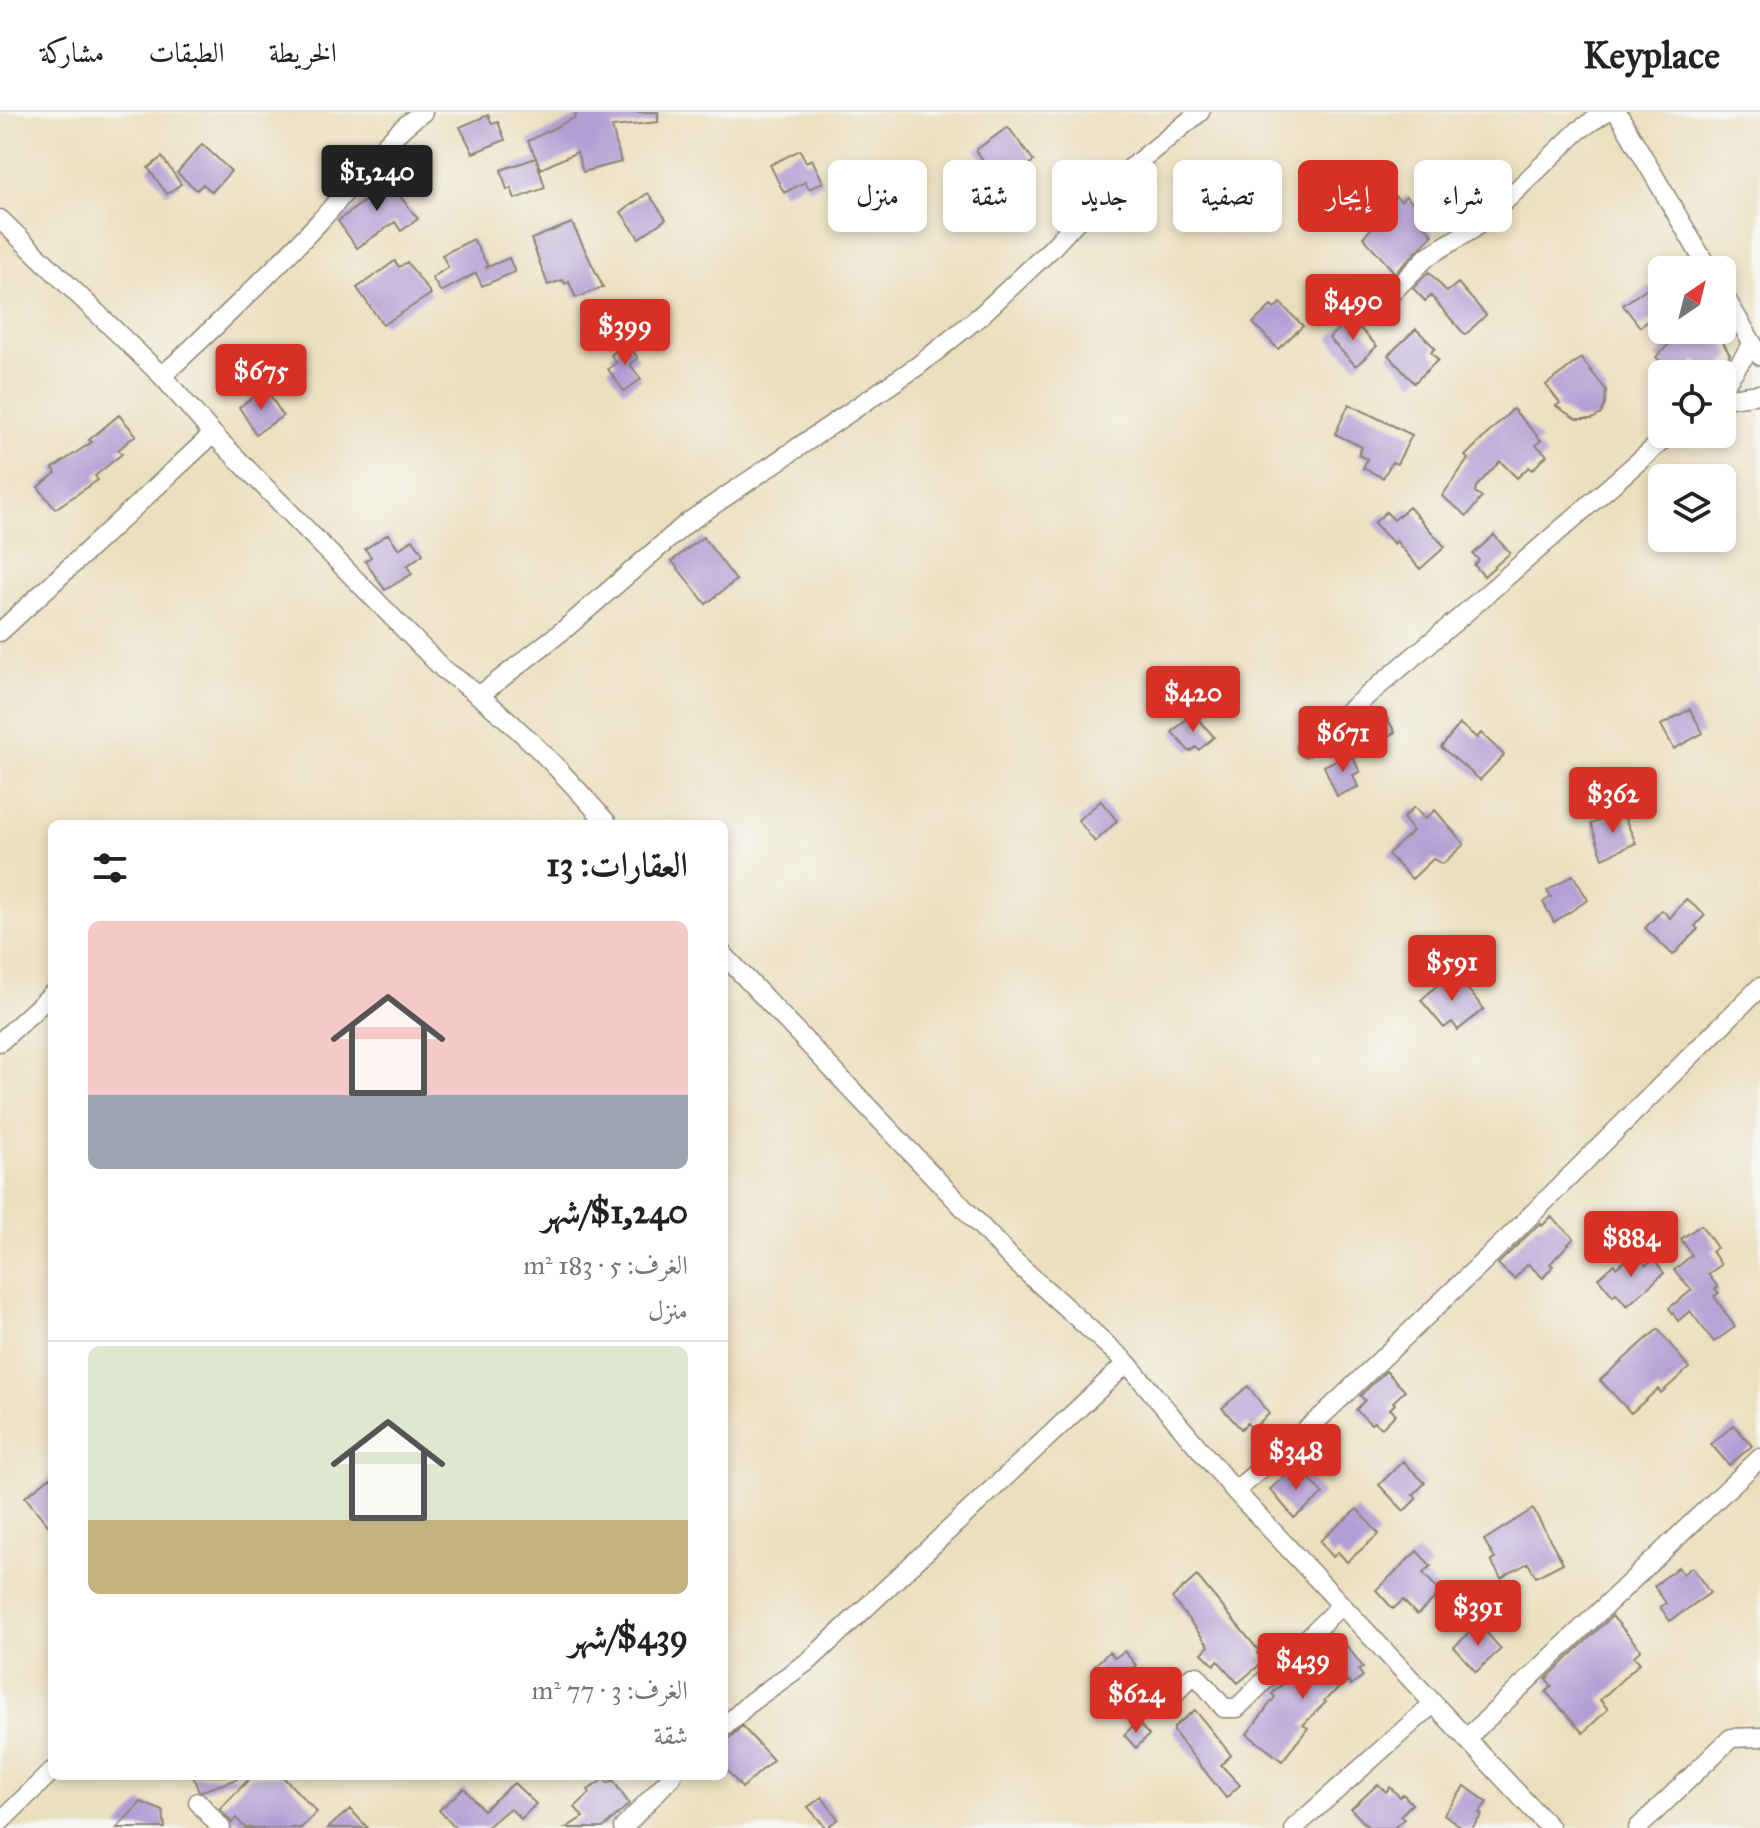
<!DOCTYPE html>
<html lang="ar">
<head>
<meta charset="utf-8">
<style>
	:root { --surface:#fff; --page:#f6f6f6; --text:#222; --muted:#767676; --line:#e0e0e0; --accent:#d93025 }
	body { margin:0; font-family:"IM FELL Great Primer",Amiri,serif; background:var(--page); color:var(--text); direction:rtl; height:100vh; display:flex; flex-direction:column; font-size:30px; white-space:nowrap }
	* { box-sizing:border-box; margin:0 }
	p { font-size:26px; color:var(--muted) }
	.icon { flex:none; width:44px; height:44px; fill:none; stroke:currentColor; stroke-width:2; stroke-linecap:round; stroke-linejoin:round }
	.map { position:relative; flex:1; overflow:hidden; direction:ltr }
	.panel { position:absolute; left:48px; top:708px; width:680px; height:960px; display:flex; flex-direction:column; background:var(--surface); border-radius:12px; box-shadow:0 4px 12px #0003; direction:rtl }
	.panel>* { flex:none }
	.hud { position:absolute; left:752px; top:48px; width:760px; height:72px; direction:rtl; display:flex; gap:16px }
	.needle { width:52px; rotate:35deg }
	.buttons { position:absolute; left:1648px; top:144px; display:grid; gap:16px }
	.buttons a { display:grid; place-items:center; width:88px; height:88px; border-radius:12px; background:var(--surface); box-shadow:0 4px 12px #0003; font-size:40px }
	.price { position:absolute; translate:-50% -68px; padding:0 18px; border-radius:8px; background:var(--accent); color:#fff; font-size:26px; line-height:52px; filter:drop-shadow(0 2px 4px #0008) }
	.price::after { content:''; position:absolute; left:50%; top:48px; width:24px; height:18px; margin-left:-12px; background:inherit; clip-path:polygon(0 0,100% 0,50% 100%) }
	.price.on { background:#222; color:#fff }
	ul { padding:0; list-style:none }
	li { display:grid; align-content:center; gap:16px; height:424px; padding:0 40px }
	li+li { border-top:2px solid var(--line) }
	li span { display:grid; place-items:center; height:248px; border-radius:12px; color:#555 }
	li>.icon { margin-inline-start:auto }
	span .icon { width:144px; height:144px; fill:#fffc; stroke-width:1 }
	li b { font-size:34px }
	h2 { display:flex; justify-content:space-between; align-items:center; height:96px; padding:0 40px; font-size:34px }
	.chip { padding:0 28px; border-radius:12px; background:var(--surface); box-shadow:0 4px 12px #0003; font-size:28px; line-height:72px }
	.chip.on { background:var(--accent); color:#fff }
	header { display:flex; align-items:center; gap:48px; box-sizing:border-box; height:112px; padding:0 40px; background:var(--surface); border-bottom:2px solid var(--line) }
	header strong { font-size:38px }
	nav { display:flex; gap:44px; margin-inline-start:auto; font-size:28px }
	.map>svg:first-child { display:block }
	.building { fill:#b39ed4 }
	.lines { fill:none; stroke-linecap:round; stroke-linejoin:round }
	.minor-casing { stroke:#8c8574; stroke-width:21 }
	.minor { stroke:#fff; stroke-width:18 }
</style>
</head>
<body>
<header>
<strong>Keyplace</strong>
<nav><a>الخريطة</a><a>الطبقات</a><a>مشاركة</a></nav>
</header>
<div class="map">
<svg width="1760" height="1716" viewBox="0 0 1760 1716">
	<rect width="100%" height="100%" fill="#f6f6f2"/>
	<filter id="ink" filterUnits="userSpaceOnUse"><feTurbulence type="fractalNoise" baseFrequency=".0125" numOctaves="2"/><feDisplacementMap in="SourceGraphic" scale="16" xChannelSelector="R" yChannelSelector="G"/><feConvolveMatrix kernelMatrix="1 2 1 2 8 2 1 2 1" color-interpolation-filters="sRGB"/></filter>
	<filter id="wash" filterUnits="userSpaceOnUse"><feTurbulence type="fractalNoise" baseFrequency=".006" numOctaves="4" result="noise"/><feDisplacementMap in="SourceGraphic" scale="32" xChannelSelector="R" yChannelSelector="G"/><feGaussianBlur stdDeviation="1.8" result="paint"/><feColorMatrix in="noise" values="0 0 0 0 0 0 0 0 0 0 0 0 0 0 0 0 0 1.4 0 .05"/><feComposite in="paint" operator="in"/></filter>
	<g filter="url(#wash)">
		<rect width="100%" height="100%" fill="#ecdfbe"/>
		<g id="blocks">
			<path class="building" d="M575,0H658V10L612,15L621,50L583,60L577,40L541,57L528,29L576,5Z
				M488,3L492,12L498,10L505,28L473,41L460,15Z
				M1008,15L1034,49L998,72L976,38Z
				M202,32L231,59L212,80L203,72L197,78L177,61Z
				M800,38L806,50L812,47L823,70L809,77L805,70L784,81L770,53Z
				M162,45L181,72L167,82L148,56Z
				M536,46L545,76L515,87L511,76L507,78L501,58Z
				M379,58L418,107L401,119L395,110L357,136L338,109L375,81L368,71Z
				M648,81L666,107L639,126L621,100Z
				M1395,84L1401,89L1406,84L1421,100L1429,108L1424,113L1433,123L1395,161L1363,125L1389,99L1384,94Z
				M572,111L603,175L576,186L569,170L565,172L563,168L548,173L531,127Z
				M473,127L488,154L485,156L509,146L515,160L482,174L476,161L441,180L432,166L448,155L442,143Z
				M395,149L399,155L407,150L431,182L383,213L357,176Z
				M1429,160L1447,180L1458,171L1486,203L1465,223L1431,184L1425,189L1413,176Z
				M1650,174L1662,190V199L1640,215L1623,193Z
				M1280,191L1303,214L1278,237L1253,211L1271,194L1274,197Z
				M1350,206L1377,234L1356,254L1329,226Z
				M1416,217L1435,236L1431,240L1438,248L1414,271L1388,243Z
				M1683,218H1716L1730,243L1717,262H1707L1696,248L1682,262H1655L1664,253L1656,245Z
				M627,231L638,246L630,252L641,267L624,279L608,257L616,251L611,243Z
				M1581,246L1606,278L1605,292L1601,302L1592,307H1576L1556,294L1560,291L1546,273Z
				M266,277L283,304L256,322L239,295Z
				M1349,292L1412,323L1397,352L1392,350L1383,366L1363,356L1367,347L1358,343L1362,335L1335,322Z
				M1513,297L1541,328L1536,333L1547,343L1532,358L1529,355L1517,366L1500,349L1476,375L1475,380L1482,385L1467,404L1442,384L1468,347L1465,344Z
				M119,303L136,323L118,338L122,342L95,364L98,368L55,397L38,375L56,361L53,356L92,330L89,328Z
				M1409,395L1445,435L1420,457L1396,429L1394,432L1374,411L1386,400L1394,408Z
				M388,422L399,437L413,427L423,442L407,454L412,462L385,478L365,449L371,445L365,437Z
				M1494,423L1510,441L1484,464L1474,453L1479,448L1473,442Z
				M703,425L736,468L706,492L672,449Z
				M1690,597L1703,621L1674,637L1661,613Z
				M1382,598L1395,620L1371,636L1357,614Z
				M1193,601L1214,625L1199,638L1196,635L1190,640L1172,620Z
				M1460,612L1477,626L1481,621L1504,643L1480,668L1441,635Z
				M1351,641L1360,660L1353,663L1358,675L1337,684L1324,654Z
				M1101,689L1117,709L1095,730L1078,708Z
				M1414,695L1425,707L1435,698L1464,732L1443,752L1433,747L1412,767L1388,742L1413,719L1403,706Z
				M1622,700L1636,731L1603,746L1591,712Z
				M1573,763L1588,788L1554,810L1543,790L1551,785L1547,779Z
				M1686,787L1705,803L1695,814L1698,817L1673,843L1645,816L1662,798L1670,806Z
				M1453,859L1484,897L1458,918L1452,910L1444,916L1421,888Z
				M1551,1105L1574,1126L1550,1152L1553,1154L1543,1166L1528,1152L1514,1167L1498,1152L1540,1111L1542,1114Z
				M1701,1113L1717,1136L1712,1139L1721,1153L1708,1162L1718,1175L1715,1177L1719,1181L1714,1184L1735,1215L1714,1230L1690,1199L1678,1209L1669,1196L1692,1178L1674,1158L1692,1143L1681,1127Z
				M1640,1147L1646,1153L1654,1148L1664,1161L1627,1194L1616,1181L1613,1184L1598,1166L1614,1152L1616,1156L1625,1148L1631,1155Z
				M1658,1217L1689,1256L1661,1281L1658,1277L1631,1301L1600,1268Z
				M1386,1259L1405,1279L1393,1290L1395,1292L1390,1297L1396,1302L1382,1316L1374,1310L1371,1312L1356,1298L1365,1288L1360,1284Z
				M1248,1274L1269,1302L1252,1317L1247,1311L1241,1317L1222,1296Z
				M1734,1313L1752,1334L1729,1353L1711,1332Z
				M1403,1349L1425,1371L1413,1383L1417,1386L1404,1399L1379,1373Z
				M1294,1356L1302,1366L1306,1363L1323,1382L1294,1406L1270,1377Z
				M52,1364V1418L25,1385Z
				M1357,1397L1379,1422L1347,1450L1338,1440L1333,1445L1320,1429Z
				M1533,1397L1563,1451L1536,1465L1528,1451L1501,1466L1491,1449L1495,1447L1484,1428Z
				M1417,1439L1431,1454L1423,1461L1441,1480L1417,1503L1403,1488L1393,1497L1376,1478Z
				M1678,1455L1683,1462L1692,1455L1710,1481L1670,1509L1660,1495L1666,1491L1654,1474Z
				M1197,1464L1259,1539L1257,1541L1264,1549L1238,1571L1218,1549L1214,1553L1202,1541L1209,1534L1172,1486Z
				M1612,1504L1641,1538L1634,1544L1640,1551L1600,1588L1608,1597L1583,1621L1546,1580L1552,1574L1546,1567Z
				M1479,1512L1501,1537L1476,1560L1454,1535Z
				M1344,1530L1363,1555L1358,1558L1363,1564L1351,1573L1348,1569L1324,1588L1326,1590L1303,1613L1308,1616L1282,1649L1247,1622L1275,1585L1272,1582L1295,1560L1300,1565Z
				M1124,1539L1136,1553L1113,1573L1095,1553L1109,1540L1115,1546Z
				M1195,1598L1231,1643L1221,1653L1240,1673L1226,1686L1174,1620V1615Z
				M1137,1610L1149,1623L1136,1636L1124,1623Z
				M742,1614L773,1648L742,1676L724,1655V1631Z
				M193,1664H237V1667L202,1679L198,1678Z
				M252,1664H282L317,1700L301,1716H245L236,1706L232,1711L220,1697Z
				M604,1667L608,1671L613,1668L629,1692L603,1716H566L583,1705L575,1695L590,1681L588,1678Z
				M514,1671L536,1692L521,1707L510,1696L486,1716H455L439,1698L464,1676L483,1698Z
				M1378,1672L1386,1680L1390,1675L1400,1685L1403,1682L1412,1692L1400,1704L1404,1707L1394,1716H1369L1351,1697Z
				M1465,1674L1487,1690L1479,1701L1482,1703L1472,1716H1462L1444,1702Z
				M822,1685L838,1707L826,1716L808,1695Z
				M141,1690L163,1699L165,1716H117Z
				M350,1697L368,1716H328Z"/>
		</g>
	</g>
	<g filter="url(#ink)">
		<use href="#blocks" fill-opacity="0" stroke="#8c8574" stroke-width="2"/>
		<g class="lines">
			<defs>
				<path id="minor" d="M1617,0L1709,158
					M0,107L162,264L213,322L443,557C506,600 558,655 608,712
					M1722,180L1760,244
					M1374,199L1428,144L1473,117L1499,95L1579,18L1606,0
					M162,264C216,214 269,164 319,110C353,74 382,28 423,0
					M1722,276L1753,232
					M1722,287L1760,282
					M0,520L213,322
					M480,583L566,516L687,411L919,253L980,204L1051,137L1111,72L1200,0
					M1306,635L1457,508L1670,322
					M724,843L1012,1147L1127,1251L1235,1379L1550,1716
					M0,930L52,882
					M1235,1379L1323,1303L1512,1122L1760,875
					M1160,1596L1192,1564H1197L1224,1596H1237L1341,1493
					M724,1615L752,1589L810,1548L1127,1251
					M1466,1627L1760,1346
					M198,1690L221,1716
					M0,1710L52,1659
					M623,1716L672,1664
					M1294,1716L1433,1592
					M1638,1716L1731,1626L1760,1625"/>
			</defs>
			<use href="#minor" class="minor-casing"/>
			<use href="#minor" class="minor"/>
		</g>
	</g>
</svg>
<div class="buttons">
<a><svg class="needle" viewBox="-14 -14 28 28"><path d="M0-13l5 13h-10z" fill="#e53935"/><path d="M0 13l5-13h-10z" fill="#767676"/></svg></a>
<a><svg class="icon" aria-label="locate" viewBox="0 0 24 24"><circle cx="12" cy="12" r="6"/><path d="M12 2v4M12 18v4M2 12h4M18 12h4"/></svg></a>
<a><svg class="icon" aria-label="layers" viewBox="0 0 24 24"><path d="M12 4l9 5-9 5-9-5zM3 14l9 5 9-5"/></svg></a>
</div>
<b class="price on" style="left:377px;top:101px">$1,240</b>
<b class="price" style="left:1353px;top:230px">$490</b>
<b class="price" style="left:625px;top:255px">$399</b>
<b class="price" style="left:261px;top:300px">$675</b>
<b class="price" style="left:1193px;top:622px">$420</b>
<b class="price" style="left:1343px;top:662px">$671</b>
<b class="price" style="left:1613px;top:723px">$362</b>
<b class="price" style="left:1452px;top:891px">$591</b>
<b class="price" style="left:1631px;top:1167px">$884</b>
<b class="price" style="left:1296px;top:1380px">$348</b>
<b class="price" style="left:1478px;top:1536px">$391</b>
<b class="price" style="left:1303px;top:1589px">$439</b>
<b class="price" style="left:1136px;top:1623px">$624</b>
<div class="hud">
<a class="chip">شراء</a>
<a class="chip on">إيجار</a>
<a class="chip">تصفية</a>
<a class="chip">جديد</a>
<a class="chip">شقة</a>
<a class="chip">منزل</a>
</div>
<section class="panel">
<h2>العقارات: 13<svg class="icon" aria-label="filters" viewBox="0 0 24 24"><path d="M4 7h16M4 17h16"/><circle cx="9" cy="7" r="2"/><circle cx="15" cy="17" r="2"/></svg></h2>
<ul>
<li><span style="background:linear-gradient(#f6c9c9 70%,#9aa5b1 0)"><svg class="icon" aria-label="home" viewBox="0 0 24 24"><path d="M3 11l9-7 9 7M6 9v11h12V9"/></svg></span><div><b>$1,240/شهر</b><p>الغرف: 5 · 183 m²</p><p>منزل</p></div></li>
<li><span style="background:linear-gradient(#dfe7d0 70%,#c2b280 0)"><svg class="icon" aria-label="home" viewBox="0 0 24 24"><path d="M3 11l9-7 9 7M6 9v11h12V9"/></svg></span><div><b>$439/شهر</b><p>الغرف: 3 · 77 m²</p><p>شقة</p></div></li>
</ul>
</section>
</div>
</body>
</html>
